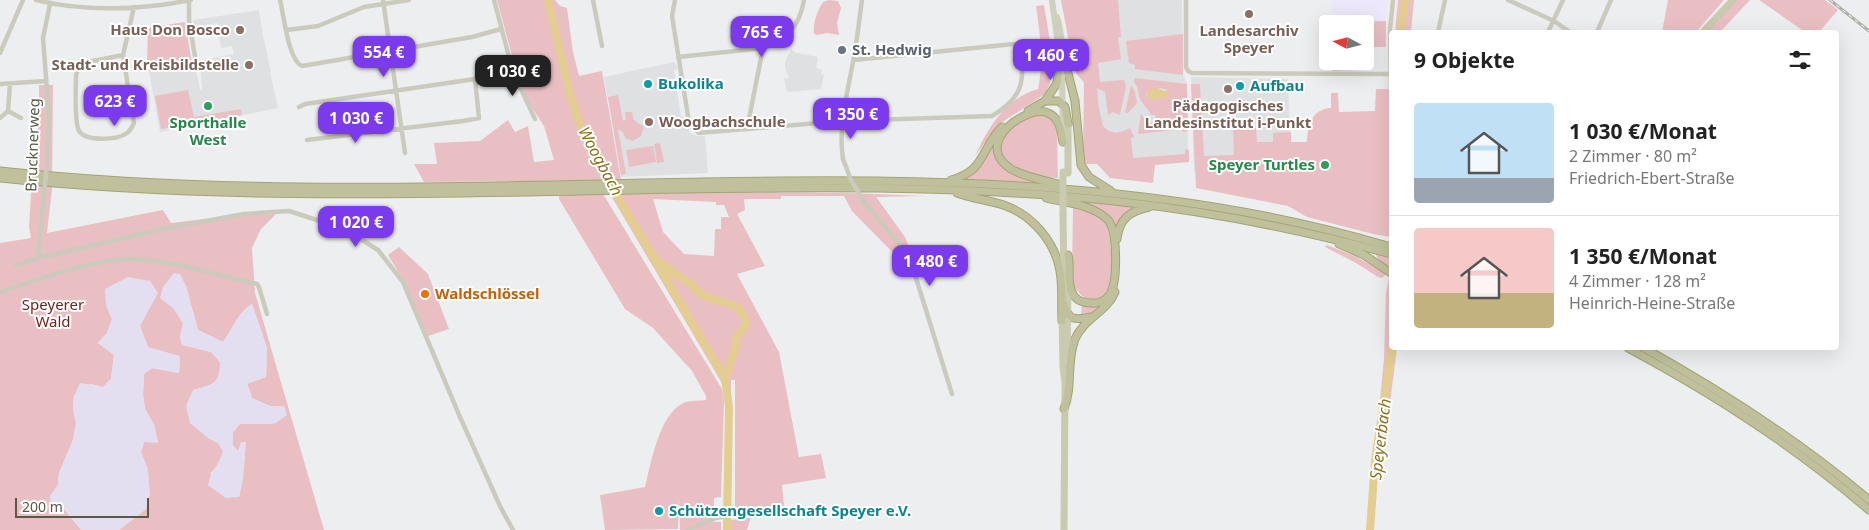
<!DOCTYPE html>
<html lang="de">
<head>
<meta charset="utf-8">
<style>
	:root { --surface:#fff; --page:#f2f2f2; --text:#222; --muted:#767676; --line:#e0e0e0; --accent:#7c3aed }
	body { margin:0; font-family:"Noto Sans",sans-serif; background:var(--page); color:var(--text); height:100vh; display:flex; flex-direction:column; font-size:19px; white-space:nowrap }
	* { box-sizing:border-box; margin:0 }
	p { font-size:16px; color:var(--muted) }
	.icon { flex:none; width:28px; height:28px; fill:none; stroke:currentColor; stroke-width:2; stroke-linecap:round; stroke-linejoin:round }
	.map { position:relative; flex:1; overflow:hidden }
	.side { position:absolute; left:1389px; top:30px; width:450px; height:320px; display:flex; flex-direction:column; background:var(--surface); border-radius:5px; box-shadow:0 5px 20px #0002 }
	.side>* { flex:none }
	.needle { width:32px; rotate:277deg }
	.buttons { position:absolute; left:1319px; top:15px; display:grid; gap:10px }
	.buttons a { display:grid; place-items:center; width:55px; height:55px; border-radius:5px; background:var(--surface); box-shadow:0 5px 20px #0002; font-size:25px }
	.scale { position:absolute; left:15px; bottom:12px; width:134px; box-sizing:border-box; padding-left:5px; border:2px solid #595947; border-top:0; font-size:14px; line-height:18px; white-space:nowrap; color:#595947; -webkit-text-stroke:4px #fff; paint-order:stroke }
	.price { position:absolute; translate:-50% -42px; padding:0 11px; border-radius:10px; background:var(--accent); color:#fff; font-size:16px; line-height:32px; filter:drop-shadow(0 1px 2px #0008) }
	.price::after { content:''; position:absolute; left:50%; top:30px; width:15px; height:11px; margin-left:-8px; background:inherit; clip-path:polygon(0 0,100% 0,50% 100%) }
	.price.selected { background:#222; color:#fff }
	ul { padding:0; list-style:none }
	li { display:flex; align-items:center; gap:15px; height:125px; padding:0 25px }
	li+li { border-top:1px solid var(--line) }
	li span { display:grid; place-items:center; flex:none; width:140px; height:100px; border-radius:5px; color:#555 }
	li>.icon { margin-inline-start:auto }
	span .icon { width:60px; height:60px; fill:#fffc; stroke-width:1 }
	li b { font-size:21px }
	h2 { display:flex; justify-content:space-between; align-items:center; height:60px; padding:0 25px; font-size:21px }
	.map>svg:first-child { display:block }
	.commercial { fill:#ece7fa }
	.education { fill:#dee0e1 }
	.green { fill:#eabfc3; fill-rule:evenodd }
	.sand { fill:#e3dff0 }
	.water { fill:#e3cd90 }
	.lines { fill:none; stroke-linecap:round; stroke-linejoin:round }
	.stream { stroke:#e3cd90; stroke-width:1 }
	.river { stroke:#e3cd90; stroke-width:8 }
	.trunk-casing { stroke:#a2a474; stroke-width:9 }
	.minor { stroke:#cbcbbd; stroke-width:4.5 }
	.secondary { stroke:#cfd0bc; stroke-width:6 }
	.primary { stroke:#c9caaf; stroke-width:7 }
	.trunk { stroke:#c0c19c; stroke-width:7 }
	.rail-casing { stroke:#adaea6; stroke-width:3 }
	.rail { stroke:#fff; stroke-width:1; stroke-dasharray:4; stroke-linecap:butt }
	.minor-bridge { stroke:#cbcbbd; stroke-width:4.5 }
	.primary-bridge { stroke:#c9caaf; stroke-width:7 }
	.education-dot { fill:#8d6e63; stroke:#fff; stroke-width:2 }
	.worship-dot { fill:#6b7280; stroke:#fff; stroke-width:2 }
	.culture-dot { fill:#0f9aa8; stroke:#fff; stroke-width:2 }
	.leisure-dot { fill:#2e9e5b; stroke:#fff; stroke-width:2 }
	.food-dot { fill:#e8710a; stroke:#fff; stroke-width:2 }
	.labels { text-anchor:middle; stroke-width:4; stroke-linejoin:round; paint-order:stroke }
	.education-label { font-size:15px; font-weight:bold; fill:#785e54; stroke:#fff; text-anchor:end }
	.worship-label { font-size:15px; font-weight:bold; fill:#5b616d; stroke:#fff; text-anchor:start }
	.culture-label { font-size:15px; font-weight:bold; fill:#0d838f; stroke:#fff; text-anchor:start }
	.leisure-label { font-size:15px; font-weight:bold; fill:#27864d; stroke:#fff }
	.street-label { font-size:15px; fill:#595947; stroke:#fff }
	.food-label { font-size:15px; font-weight:bold; fill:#c56008; stroke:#fff; text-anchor:start }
	.park-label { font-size:15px; fill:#73211f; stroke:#fff }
	.water-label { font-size:16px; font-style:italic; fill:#8d6e17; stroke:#fff }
</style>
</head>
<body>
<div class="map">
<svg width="1869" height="530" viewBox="0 0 1869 530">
	<rect width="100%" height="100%" fill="#edeef0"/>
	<path class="commercial" d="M1332,0H1387L1386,21L1332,22Z"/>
	<path class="education" d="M1061,0H1182L1183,74L1187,84L1188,159L1088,162L1086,67Z
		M259,10L262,31L271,72H270L278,108L160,132L149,71L195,63L200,90L202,88L200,64L213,61V58L234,54L232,46L221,48L217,23L194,27L193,20Z
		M791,49L796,53L818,57L816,68L822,70L821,74L824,75L821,89L787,92L784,78H789L785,67V62Z
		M674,62L678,68L674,71L681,116L686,118L690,133L696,136H705L708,173L621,177L604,77Z
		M1191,77L1288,79L1290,140L1194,171Z"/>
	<path class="green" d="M497,0H555L560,6L567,8L573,52L579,76L602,71L621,180L424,182L414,164H437L434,143L480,141L508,120L515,132L528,126L534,162L554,160L544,126L526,98L514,63Z
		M829,0L838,1L841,8L837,23L839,35L827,33L816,35L814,33C813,23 817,11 823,2Z
		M1061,0H1118L1121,37H1118L1121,59L1098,63L1100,82L1124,80L1126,86L1120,115L1113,112L1108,115L1105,92L1097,88L1099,109L1103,126C1112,136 1121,133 1130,128L1134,137L1131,138L1133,158L1185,154V149L1189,150V162L1155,165L1153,183L1110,178L1097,164H1085L1083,155L1084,83C1081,77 1077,77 1074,69Z
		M1398,0H1414L1411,32H1395Z
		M1668,0H1724L1696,32H1662Z
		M1736,0H1750L1720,32H1707Z
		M1759,0H1825L1838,10L1819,32H1805Z
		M1044,5L1053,59L1050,83L1045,94L998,125L975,156C988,127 1006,98 1038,89C1044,61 1040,34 1036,6Z
		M1386,21V47H1365V24H1332V22Z
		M185,22L192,63L149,71L147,63L148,28Z
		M1183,34V75L1135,69V65L1129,63L1126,41Z
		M1332,61H1359V70L1332,71Z
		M1135,78L1187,84L1188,131L1183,132L1182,129L1138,134L1141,113C1145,120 1148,125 1157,122L1155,115H1151C1148,108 1144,106 1141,101C1138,95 1139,88 1134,82ZM1160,88L1167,90L1162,97L1153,100L1147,97L1146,94Z
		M1191,84H1200L1204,156L1234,155L1233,129L1256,128L1257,142H1273V133L1291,132V142H1307C1308,126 1311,109 1331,108V93H1338L1339,112L1375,111L1376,89H1391V237L1373,234L1307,217L1288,206L1196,188Z
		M39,85H53L52,189L47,233L163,210L171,223L237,215L276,214L261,229L252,248L255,293L324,530H119L146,509L148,470L141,452L144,442H158L154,425L145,409L143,395L144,374L152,368L179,373L180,357L148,348L140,326L106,305L112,319L107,333L98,343L114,355L111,379L103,387L91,384L74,396L73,408L76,423L73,440L59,473L58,485L50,496L51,502L65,510L81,530H0V243L31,238L29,227L34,146L39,124ZM186,286L198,330L223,342C233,329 238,312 252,304L267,348L266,377L247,383L252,398L270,406H284L240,424L233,432V446L245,457L239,497L210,474L221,461L223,451L218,443L208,438L193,390C213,385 220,384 220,362L211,352L182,345L180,337L183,323L174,309Z
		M1131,85L1135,92L1137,103L1128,113H1125Z
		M188,90L194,117L241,109L242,115L161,129L155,96Z
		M618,95L623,121L626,119L625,112H632L634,120L644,127L641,136L633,141L625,138L623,132L618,129L626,174L621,175L608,97Z
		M1033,114L1047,115L1055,124L1057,131L1058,178C1034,177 1015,172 1000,152L1001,138L1016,123Z
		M995,141L994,147L1000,163L1040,183L965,179L978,169Z
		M660,143L664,162L657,163L654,144Z
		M653,146L656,162L629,167L626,150Z
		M744,192L848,193L925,196L876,197L905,237L914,259L901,261L852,211L844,196H781V199H744L745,210L737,214L765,266L737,274L779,352L799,457L821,454L826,478L782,485L784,506L735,513V380H731V520L751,517L747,530H723L726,390L610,194ZM653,199L716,202V205H724L729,217H721V229H715L714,256L684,254L663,232Z
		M603,194L722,389L724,400L721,497L714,498L713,522H721V530H680L679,497L678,529L605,530L600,495L645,487C651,463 659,415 683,403C689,400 700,401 706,400V396L692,371L653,328L625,309L559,199V195Z
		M1075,200L1139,207C1126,210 1121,216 1116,228C1109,212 1090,207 1075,200Z
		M1073,207C1084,210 1097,213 1104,221C1113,231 1113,277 1108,289C1104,298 1094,302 1085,299L1074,287L1072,275Z
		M1327,245L1357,257L1385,273V275L1382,278L1378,277L1356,263L1325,247Z
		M399,247L428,274L449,329L428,336L405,283L388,255Z
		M1376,254L1391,259V269L1378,260Z
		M1389,277L1391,278V348H1397L1386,434L1377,483L1373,530H1368L1384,358L1386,293Z
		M1082,304L1093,306L1103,304L1093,312L1081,316Z"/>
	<path class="sand" d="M174,273L180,274L186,286L198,330L223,342C235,327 236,315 252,304L267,348L266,377L247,384L252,398L270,406H284L287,415L276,423L271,424H240L233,432V446L238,451L241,442H246L243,480L239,497L226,498L208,485C210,471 220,464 223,451L218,443L208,438L190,423L186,406L193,390C213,385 220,384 220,362L211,352L182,345L180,337L183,323L174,309L160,298L163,287Z
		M128,277L150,281L158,293L140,326L148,347L180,356L179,373L152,368L144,374L143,395L145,409L154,425L158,443L144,442L141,452L148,470L150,495L146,509L119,530H81L65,510L50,502V496L58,485L59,473L73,440L76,423L73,409L74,396L80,383L103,387L111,379L114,355L98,343L107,333L112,319L106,305L105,289Z"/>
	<path class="water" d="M1156,88L1168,92L1169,96L1167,98L1162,97L1153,100L1147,97V91Z"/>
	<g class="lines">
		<path class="stream" d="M564,68L567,69"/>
		<path class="river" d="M548,0L569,91L582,131L595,159L654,258L676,275L690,283L701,294L712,299L733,305L740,310L745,318L746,323L743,329L736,338L735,347L725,379L729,407L727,530
			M1400,32L1405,0
			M656,262L725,379
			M1370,530L1375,461L1392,348"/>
		<defs>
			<path id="trunk" d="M1064,57L1075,101L1081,165L1089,177L1111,191
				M1045,101L1057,83L1060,57
				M1028,111L1045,101H1059L1065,107L1068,124
				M0,171C233,196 468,186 702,182C933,178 1168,180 1391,247
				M0,178C210,200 421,194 632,190C795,187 960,184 1123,202C1214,212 1303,230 1391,254
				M951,180C986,171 980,149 1002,127
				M1062,185C1047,181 1024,177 1011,169C971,143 1028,104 1048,113C1060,118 1061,131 1063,142
				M957,193C973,199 990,200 1006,206C1033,216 1055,242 1060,271C1063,288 1061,305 1062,321
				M1046,198C1066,203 1091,204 1107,219C1118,229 1117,276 1112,290C1109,299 1100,304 1091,303C1084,303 1078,301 1074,296C1066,285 1071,267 1068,255
				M1117,239C1119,219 1130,211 1149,207
				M1339,244L1364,255L1391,273
				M1064,304C1068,321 1076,320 1091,317
				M1628,348C1714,394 1795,446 1869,510
				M1644,348C1723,392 1799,441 1869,500
				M1064,409C1073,387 1066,362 1075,339C1084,318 1107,312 1115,292"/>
		</defs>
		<use href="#trunk" class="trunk-casing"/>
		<path class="minor" d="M36,0C85,12 141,10 191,0
			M189,0V20L196,63
			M280,0C284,15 288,60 302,66L472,37L501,29
			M383,0L405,153
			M494,0L513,72L535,119
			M593,0L602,46
			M675,0L672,16L688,116L690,125L699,133L842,121L992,116C1023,97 1024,84 1021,50L1020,47L1014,44L854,60
			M1186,0V67L1188,71L1192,73L1391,74
			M1508,0L1554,21L1570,32
			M287,30L318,26L364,7L409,0
			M1438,32L1445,0
			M1548,32L1563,0
			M1597,32L1611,0
			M0,53L23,0
			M123,55L88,62C81,65 78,68 76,75C76,87 74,122 79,131C86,142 118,140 127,133C131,130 132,127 134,123L123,55L134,7
			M678,57L763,48C787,42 800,24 804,0
			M0,84L46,81
			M1391,93L1390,30L1393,0
			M299,107L305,104L475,79L511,67
			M8,111L21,118
			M0,118L8,111L10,84
			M747,129L763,48
			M307,140L463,121L479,118L475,79
			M843,159C838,126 847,95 853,62C857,42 859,21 862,0
			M47,164L49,117L43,38L50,4
			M864,202L905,251L912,265L952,394
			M38,258L44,194
			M16,265L38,258L163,229L244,214L289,211L326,223L362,240L378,250L403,282L460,417L500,506L513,530
			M0,292C37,280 91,260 129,259C171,259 216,276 257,284L259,287L267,314
			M687,530L716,518L722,517"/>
		<path class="secondary" d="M1052,0L1062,75L1063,136
			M1057,17L1059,24L1065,61"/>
		<path class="primary" d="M1703,32L1733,0
			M1068,124V173
			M1063,215L1064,280
			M1062,316L1063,367L1065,383L1064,530
			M1067,363L1068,281"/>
		<use href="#trunk" class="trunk"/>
		<defs>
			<path id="rail" d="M1830,0L1869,31"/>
		</defs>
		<use href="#rail" class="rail-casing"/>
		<use href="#rail" class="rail"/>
		<path class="minor-bridge" d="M843,159L851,180L864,202
			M44,194L47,164"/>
		<path class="primary-bridge" d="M1063,172V215"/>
	</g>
	<g class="education-dot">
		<circle cx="1249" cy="14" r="5"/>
		<circle cx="240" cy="30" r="5"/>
		<circle cx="249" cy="65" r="5"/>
		<circle cx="1228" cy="89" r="5"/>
		<circle cx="649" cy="122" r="5"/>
	</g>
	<circle class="worship-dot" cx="842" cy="50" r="5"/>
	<g class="culture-dot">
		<circle cx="648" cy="84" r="5"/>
		<circle cx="1240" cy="86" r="5"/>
		<circle cx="659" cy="511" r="5"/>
	</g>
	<g class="leisure-dot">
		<circle cx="208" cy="106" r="5"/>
		<circle cx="1325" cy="165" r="5"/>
	</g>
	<circle class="food-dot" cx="425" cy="294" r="5"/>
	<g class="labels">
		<g class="education-label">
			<text x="230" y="35">Haus Don Bosco</text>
			<text x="1249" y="36" text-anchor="middle">Landesarchiv<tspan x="1249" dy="17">Speyer</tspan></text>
			<text x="239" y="70">Stadt- und Kreisbildstelle</text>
			<text x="1228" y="111" text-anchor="middle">Pädagogisches<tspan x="1228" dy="17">Landesinstitut i-Punkt</tspan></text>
			<text x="659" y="127" text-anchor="start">Woogbachschule</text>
		</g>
		<g class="worship-label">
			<text x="852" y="55">St. Hedwig</text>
		</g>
		<g class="culture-label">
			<text x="658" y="89">Bukolika</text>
			<text x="1250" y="91">Aufbau</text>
			<text x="669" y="516">Schützengesellschaft Speyer e.V.</text>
		</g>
		<g class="leisure-label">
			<text x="208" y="128">Sporthalle<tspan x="208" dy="17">West</tspan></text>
			<text x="1315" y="170" text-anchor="end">Speyer Turtles</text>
		</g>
		<g class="street-label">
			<text transform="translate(33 145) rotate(-88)" y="5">Brucknerweg</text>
		</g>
		<g class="food-label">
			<text x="435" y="299">Waldschlössel</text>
		</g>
		<g class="park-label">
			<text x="53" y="310">Speyerer<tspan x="53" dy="17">Wald</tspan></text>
		</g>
		<g class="water-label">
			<text transform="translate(601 161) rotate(62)" y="6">Woogbach</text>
			<text transform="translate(1380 439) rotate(-83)" y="6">Speyerbach</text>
		</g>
	</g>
</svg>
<div class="buttons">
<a><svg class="needle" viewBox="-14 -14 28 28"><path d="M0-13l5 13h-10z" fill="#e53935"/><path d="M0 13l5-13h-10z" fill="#767676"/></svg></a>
</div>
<div class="scale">200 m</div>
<b class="price" style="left:762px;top:58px">765 €</b>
<b class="price" style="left:384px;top:78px">554 €</b>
<b class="price" style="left:1051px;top:81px">1 460 €</b>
<b class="price selected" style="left:513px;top:97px">1 030 €</b>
<b class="price" style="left:115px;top:127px">623 €</b>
<b class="price" style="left:851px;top:140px">1 350 €</b>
<b class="price" style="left:356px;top:144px">1 030 €</b>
<b class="price" style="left:356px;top:248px">1 020 €</b>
<b class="price" style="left:930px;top:287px">1 480 €</b>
<section class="side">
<h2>9 Objekte<svg class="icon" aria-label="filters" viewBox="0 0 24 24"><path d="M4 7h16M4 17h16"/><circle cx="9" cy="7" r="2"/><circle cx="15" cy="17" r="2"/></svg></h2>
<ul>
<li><span style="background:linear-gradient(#bfe0f5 75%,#9aa5b1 0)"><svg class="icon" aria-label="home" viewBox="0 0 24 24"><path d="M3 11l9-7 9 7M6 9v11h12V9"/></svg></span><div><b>1 030 €/Monat</b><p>2 Zimmer · 80 m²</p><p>Friedrich-Ebert-Straße</p></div></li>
<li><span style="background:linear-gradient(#f6c9c9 65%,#c2b280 0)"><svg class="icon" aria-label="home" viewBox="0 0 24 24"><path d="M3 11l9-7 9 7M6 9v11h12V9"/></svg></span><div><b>1 350 €/Monat</b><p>4 Zimmer · 128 m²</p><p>Heinrich-Heine-Straße</p></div></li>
</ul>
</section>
</div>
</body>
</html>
